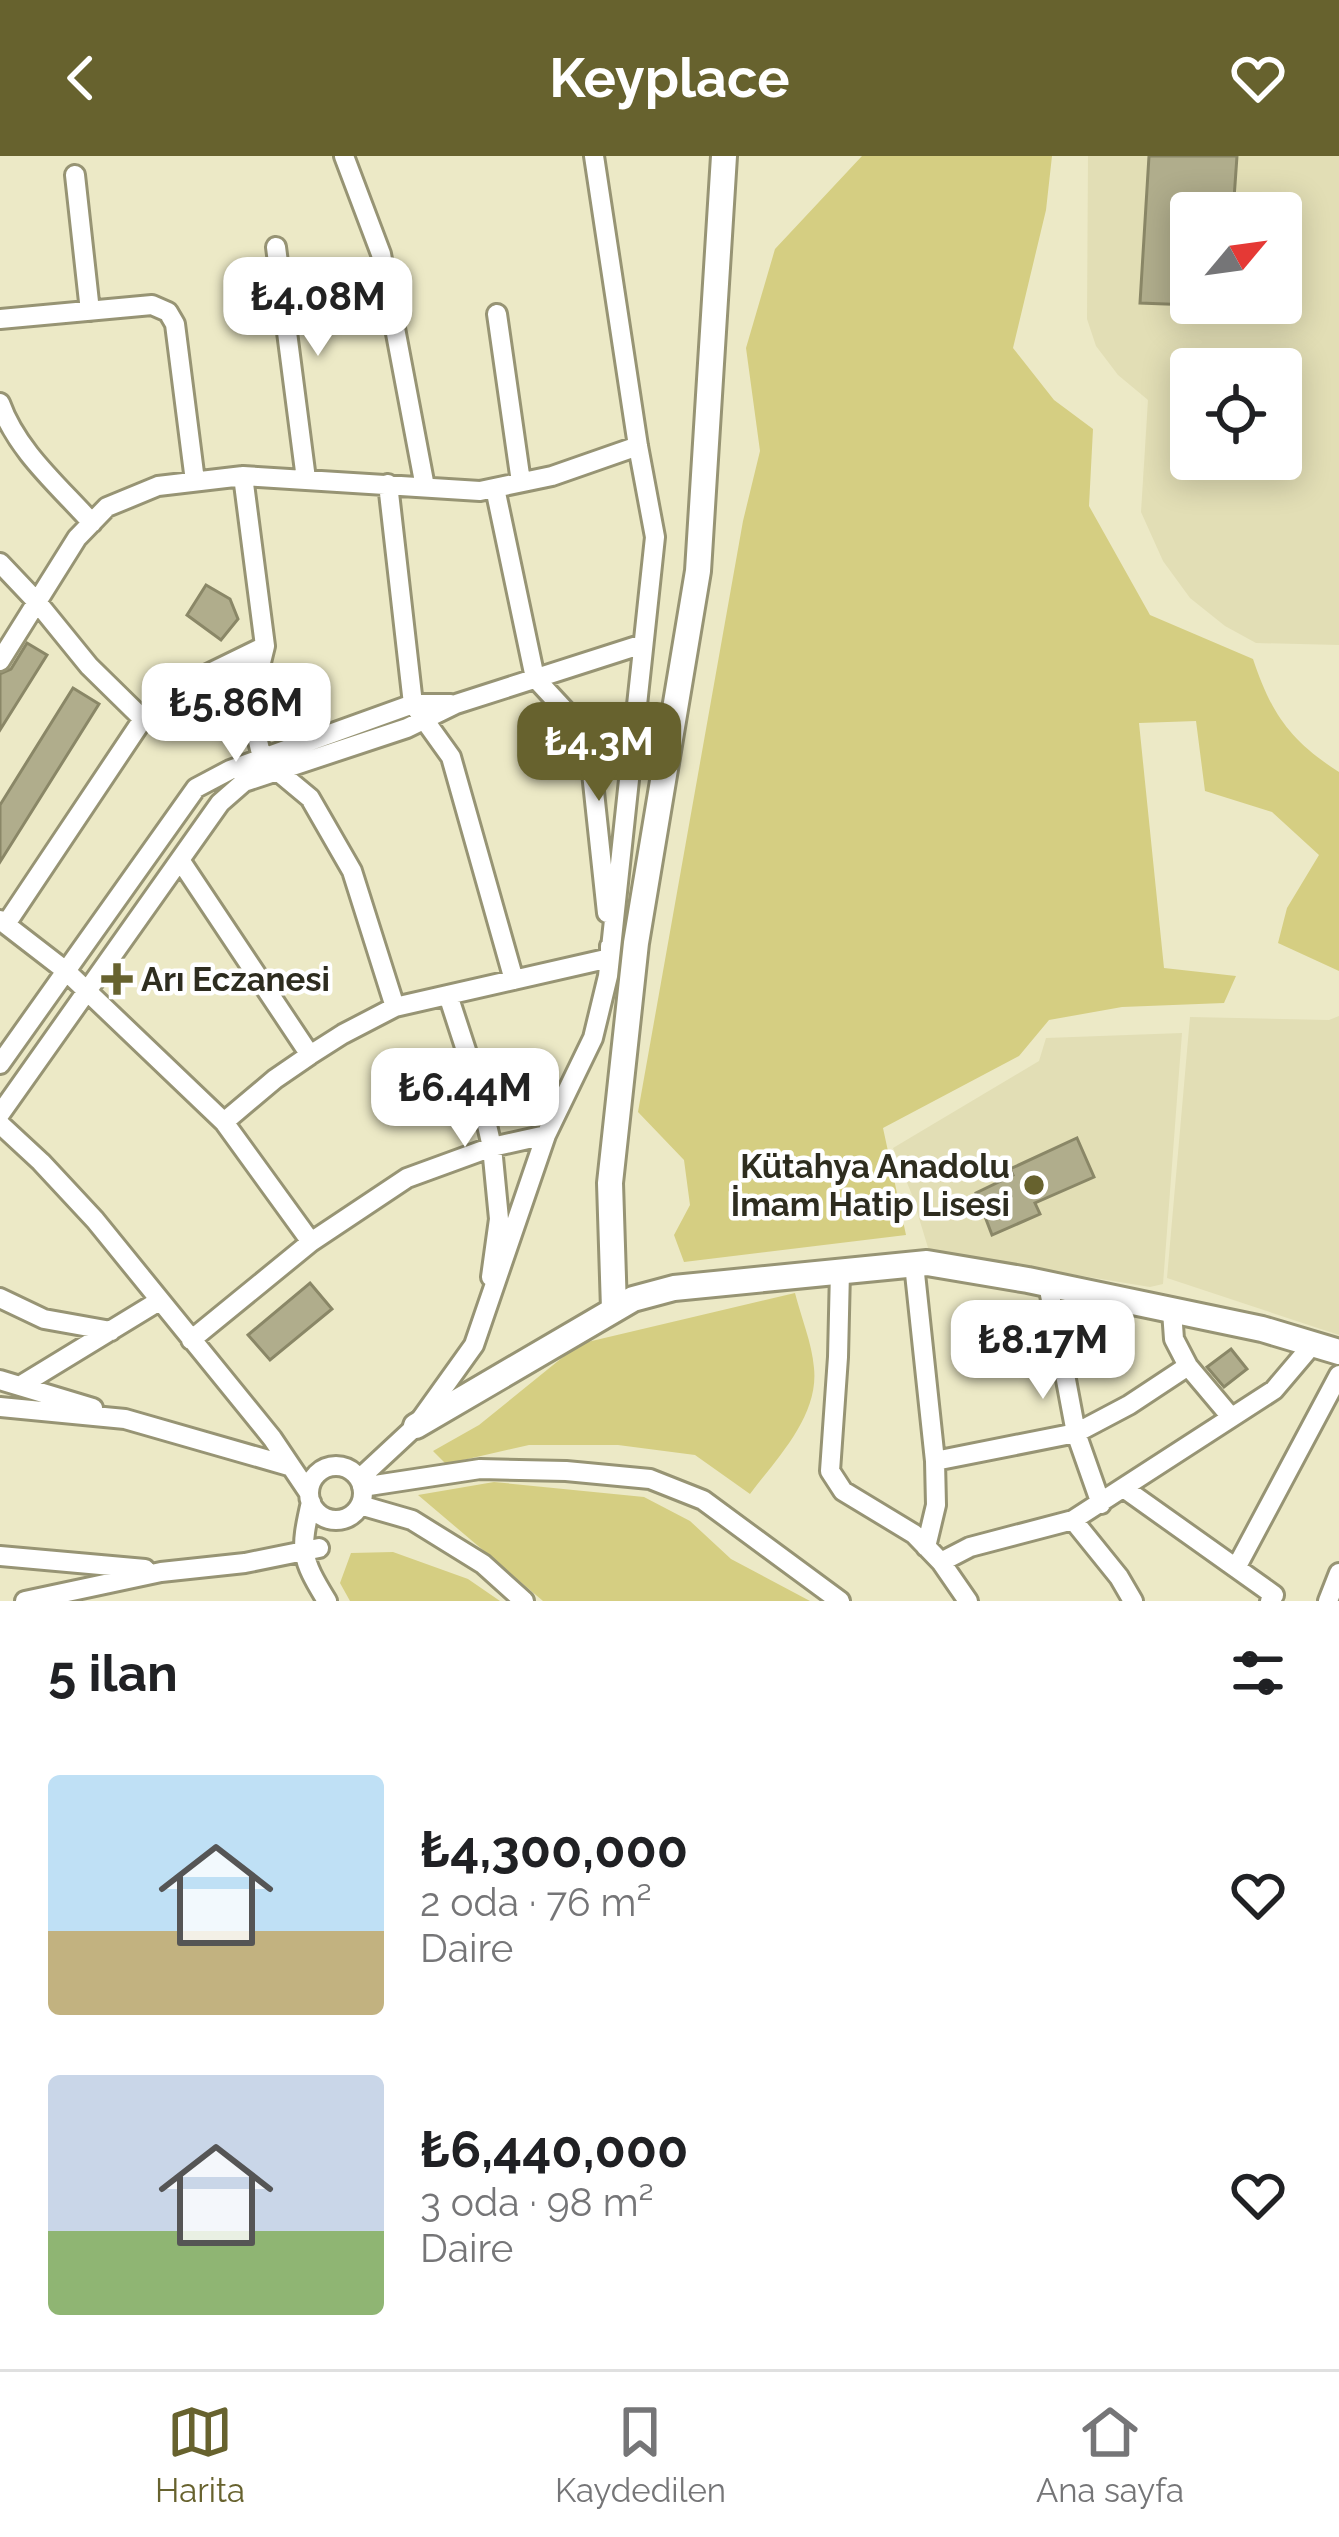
<!DOCTYPE html>
<html lang="tr">
<head>
<meta charset="utf-8">
<style>
	:root { --surface:#fff; --page:#f6f6f6; --text:#202124; --muted:#757577; --line:#e0e0e0; --accent:#67622e }
	body { margin:0; font-family:Raleway,sans-serif; background:var(--page); color:var(--text); height:100vh; display:flex; flex-direction:column; font-size:45px; white-space:nowrap }
	* { box-sizing:border-box; margin:0 }
	p { font-size:39px; color:var(--muted) }
	.icon { flex:none; width:66px; height:66px; fill:none; stroke:currentColor; stroke-width:2; stroke-linecap:round; stroke-linejoin:round }
	.map { position:relative; height:1445px; overflow:hidden }
	.sheet { display:flex; flex-direction:column; background:var(--surface); flex:1 }
	.sheet>* { flex:none }
	.needle { width:78px; rotate:61deg }
	.buttons { position:absolute; left:1170px; top:36px; display:grid; gap:24px }
	.buttons a { display:grid; place-items:center; width:132px; height:132px; border-radius:12px; background:var(--surface); box-shadow:0 6px 30px #0003; font-size:60px }
	.price { position:absolute; translate:-50% -102px; padding:0 27px; border-radius:24px; background:#fff; color:#222; font-size:39px; line-height:78px; filter:drop-shadow(0 3px 6px #0008) }
	.price::after { content:''; position:absolute; left:50%; top:72px; width:36px; height:27px; margin-left:-18px; background:inherit; clip-path:polygon(0 0,100% 0,50% 100%) }
	.price.active { background:var(--accent); color:#fff }
	ul { padding:0; list-style:none }
	li { display:flex; align-items:center; gap:36px; height:300px; padding:0 48px }
	li span { display:grid; place-items:center; flex:none; width:336px; height:240px; border-radius:12px; color:#555 }
	li>.icon { margin-inline-start:auto }
	span .icon { width:144px; height:144px; fill:#fffc; stroke-width:1 }
	li b { font-size:51px }
	h2 { display:flex; justify-content:space-between; align-items:center; height:144px; padding:0 48px; font-size:51px }
	header { display:flex; justify-content:space-between; align-items:center; height:156px; padding:0 48px; background:var(--accent); color:#fff; font-size:54px; font-weight:700 }
	.tabs { display:flex; justify-content:space-around; align-items:center; height:168px; border-top:3px solid var(--line); background:var(--surface); font-size:33px; color:var(--muted) }
	.tabs a { display:grid; justify-items:center; gap:6px }
	.tabs .active { color:var(--accent) }
	.map>svg:first-child { display:block }
	.built { fill:#e2deb5; fill-rule:evenodd }
	.green { fill:#d5ce82 }
	.building { fill:#b0ad8c; stroke:#8a8767; stroke-width:3 }
	.lines { fill:none; stroke-linecap:round; stroke-linejoin:round }
	.street-casing { stroke:#979474; stroke-width:24 }
	.secondary-casing { stroke:#979474; stroke-width:30 }
	.street { stroke:#fff; stroke-width:18 }
	.secondary { stroke:#fff; stroke-width:24 }
	.poi-dot { fill:#67622e; stroke:#fff; stroke-width:4.5 }
	.labels { text-anchor:middle; stroke-width:9; stroke-linejoin:round; paint-order:stroke }
	.poi-label { font-size:33px; font-weight:bold; fill:#2e2d1f; stroke:#fff; text-anchor:start }
</style>
</head>
<body>
<header><svg class="icon" aria-label="back" viewBox="0 0 24 24"><path d="M15 5l-7 7 7 7"/></svg>Keyplace<svg class="icon" aria-label="heart" viewBox="0 0 24 24"><path d="M12 20l-8-8c-3-5 5-10 8-4 3-6 11-1 8 4z"/></svg></header>
<div class="map">
<svg width="1339" height="1445" viewBox="0 0 1339 1445">
	<rect width="100%" height="100%" fill="#ece9c6"/>
	<path class="built" d="M1088,0H1339V489L1256,487L1225,470L1190,442L1163,405L1141,356L1148,244L1118,219L1096,190L1087,163ZM1191,57H1281V147H1191ZM1191,213H1281V303H1191Z
		M1339,860V1179L1167,1122L1190,861L1329,864Z
		M1182,877L1163,1128L1150,1131L929,1095L912,1039L893,992L1039,905L1046,882Z"/>
	<path class="green" d="M862,0H1052L1046,54L1013,192L1054,244L1093,273L1089,350L1150,459L1253,503C1271,557 1290,585 1339,616V815L1278,787L1287,752L1319,699L1272,656L1205,635L1196,565L1139,567L1164,812L1236,820L1224,847L1122,851L1049,864L1019,900L883,972L906,1079L684,1106L674,1079L690,1049L684,1004L638,956L743,365L760,295L746,192L775,93Z
		M795,1137C801,1161 812,1187 814,1212C819,1260 777,1302 750,1338L695,1299L618,1289H529L446,1308L433,1295L479,1269L579,1188Z
		M494,1326L644,1341L690,1365L731,1403L810,1445H543L418,1339Z
		M393,1396L468,1423L500,1445H350L340,1427L351,1397Z"/>
	<path class="building" d="M1149,0H1237L1233,57H1191V149L1140,147Z
		M206,429L230,443L238,463L221,484L187,459Z
		M27,487L47,499L0,574V518L11,513Z
		M73,532L99,548L0,706V649Z
		M1077,982L1094,1021L1035,1047L1040,1058L992,1079L976,1037L1013,1019L1010,1013Z
		M310,1127L332,1153L270,1204L248,1179Z
		M1231,1193L1247,1213L1224,1231L1207,1211Z"/>
	<g class="lines">
		<defs>
			<path id="street" d="M344,0L381,98L425,331
				M75,19L90,155
				M276,91L306,323
				M497,158L521,326
				M0,163L152,149L168,156L175,168L195,325
				M0,247C17,295 59,330 92,367
				M243,320L265,490L250,551L262,602L310,642L352,715L395,851
				M388,328L413,548L451,601L514,824
				M495,332L535,522L573,563L592,617L607,757
				M0,407L37,446L89,510L143,563
				M0,505L77,382L107,351L158,330L243,320L480,335L552,320L638,290
				M180,704L310,899
				M0,764L66,815L224,966L311,1086
				M6,768L143,563L183,530L265,490
				M448,839L479,934L492,991L499,1063L491,1121
				M0,908L196,632L230,614L413,548H451
				M0,958L220,647L244,626L407,572L456,548L643,488
				M224,966L275,923L310,899L343,878L395,851L610,802V790
				M0,968L41,1006L95,1064L272,1282L309,1337
				M914,1108L935,1305L936,1349L926,1391
				M840,1115L838,1201L830,1315L843,1335L914,1378L941,1406L968,1445
				M1048,1128L1076,1277L1101,1348
				M0,1142L44,1163L111,1175
				M1172,1155L1174,1183L1188,1210L1231,1261
				M191,1184L311,1086L407,1022L492,991L546,979
				M0,1224L93,1252
				M23,1228L159,1145
				M0,1251L125,1263L289,1310
				M935,1305L1076,1277L1129,1249L1188,1210
				M309 1337a27 27 0 1 1 54 0a27 27 0 1 1-54 0Z
				M359,1323L416,1270L474,1189L546,979L593,882L608,820L655,381L638,290L594,0
				M362,1331L480,1313L566,1315L650,1323L703,1344L840,1445
				M1125,1333L1274,1439L1270,1445
				M311,1346C300,1395 300,1401 327,1445
				M360,1349L412,1364L483,1408L524,1445
				M1073,1364L1119,1421L1133,1445
				M0,1400L145,1413
				M941,1406L970,1391L1073,1364L1274,1234L1313,1188
				M1236,1412L1339,1219
				M25,1445L161,1416L245,1407L319,1392
				M1328,1445L1339,1417"/>
			<path id="secondary" d="M614,1153L610,1027L636,787L698,415L724,0
				M416,1270L633,1143L674,1132L927,1107L1028,1124L1262,1173L1339,1196"/>
		</defs>
		<use href="#street" class="street-casing"/>
		<use href="#secondary" class="secondary-casing"/>
		<use href="#street" class="street"/>
		<use href="#secondary" class="secondary"/>
	</g>
	<g class="poi-dot">
		<path d="M111 805h12v12h12v12h-12v12h-12v-12h-12v-12h12z"/>
		<circle cx="1034" cy="1029" r="12"/>
	</g>
	<g class="labels">
		<g class="poi-label">
			<text x="141" y="835">Arı Eczanesi</text>
			<text x="1010" y="1022" text-anchor="end">Kütahya Anadolu<tspan x="1010" dy="38">İmam Hatip Lisesi</tspan></text>
		</g>
	</g>
</svg>
<div class="buttons">
<a><svg class="needle" viewBox="-14 -14 28 28"><path d="M0-13l5 13h-10z" fill="#e53935"/><path d="M0 13l5-13h-10z" fill="#757577"/></svg></a>
<a><svg class="icon" aria-label="locate" viewBox="0 0 24 24"><circle cx="12" cy="12" r="6"/><path d="M12 2v4M12 18v4M2 12h4M18 12h4"/></svg></a>
</div>
<b class="price" style="left:318px;top:203px">₺4.08M</b>
<b class="price" style="left:236px;top:609px">₺5.86M</b>
<b class="price active" style="left:599px;top:648px">₺4.3M</b>
<b class="price" style="left:465px;top:994px">₺6.44M</b>
<b class="price" style="left:1043px;top:1246px">₺8.17M</b>
</div>
<section class="sheet">
<h2>5 ilan<svg class="icon" aria-label="filters" viewBox="0 0 24 24"><path d="M4 7h16M4 17h16"/><circle cx="9" cy="7" r="2"/><circle cx="15" cy="17" r="2"/></svg></h2>
<ul>
<li><span style="background:linear-gradient(#bfe0f5 65%,#c2b280 0)"><svg class="icon" aria-label="home" viewBox="0 0 24 24"><path d="M3 11l9-7 9 7M6 9v11h12V9"/></svg></span><div><b>₺4,300,000</b><p>2 oda · 76 m²</p><p>Daire</p></div><svg class="icon" aria-label="heart" viewBox="0 0 24 24"><path d="M12 20l-8-8c-3-5 5-10 8-4 3-6 11-1 8 4z"/></svg></li>
<li><span style="background:linear-gradient(#c9d6e8 65%,#8fb573 0)"><svg class="icon" aria-label="home" viewBox="0 0 24 24"><path d="M3 11l9-7 9 7M6 9v11h12V9"/></svg></span><div><b>₺6,440,000</b><p>3 oda · 98 m²</p><p>Daire</p></div><svg class="icon" aria-label="heart" viewBox="0 0 24 24"><path d="M12 20l-8-8c-3-5 5-10 8-4 3-6 11-1 8 4z"/></svg></li>
</ul>
</section>
<nav class="tabs">
<a class="active"><svg class="icon" aria-label="map" viewBox="0 0 24 24"><path d="M3 6l6-2 6 2 6-2v14l-6 2-6-2-6 2zM9 4v14M15 6v14"/></svg>Harita</a>
<a><svg class="icon" aria-label="saved" viewBox="0 0 24 24"><path d="M7 4h10v16l-5-4-5 4z"/></svg>Kaydedilen</a>
<a><svg class="icon" aria-label="home" viewBox="0 0 24 24"><path d="M3 11l9-7 9 7M6 9v11h12V9"/></svg>Ana sayfa</a>
</nav>
</body>
</html>
